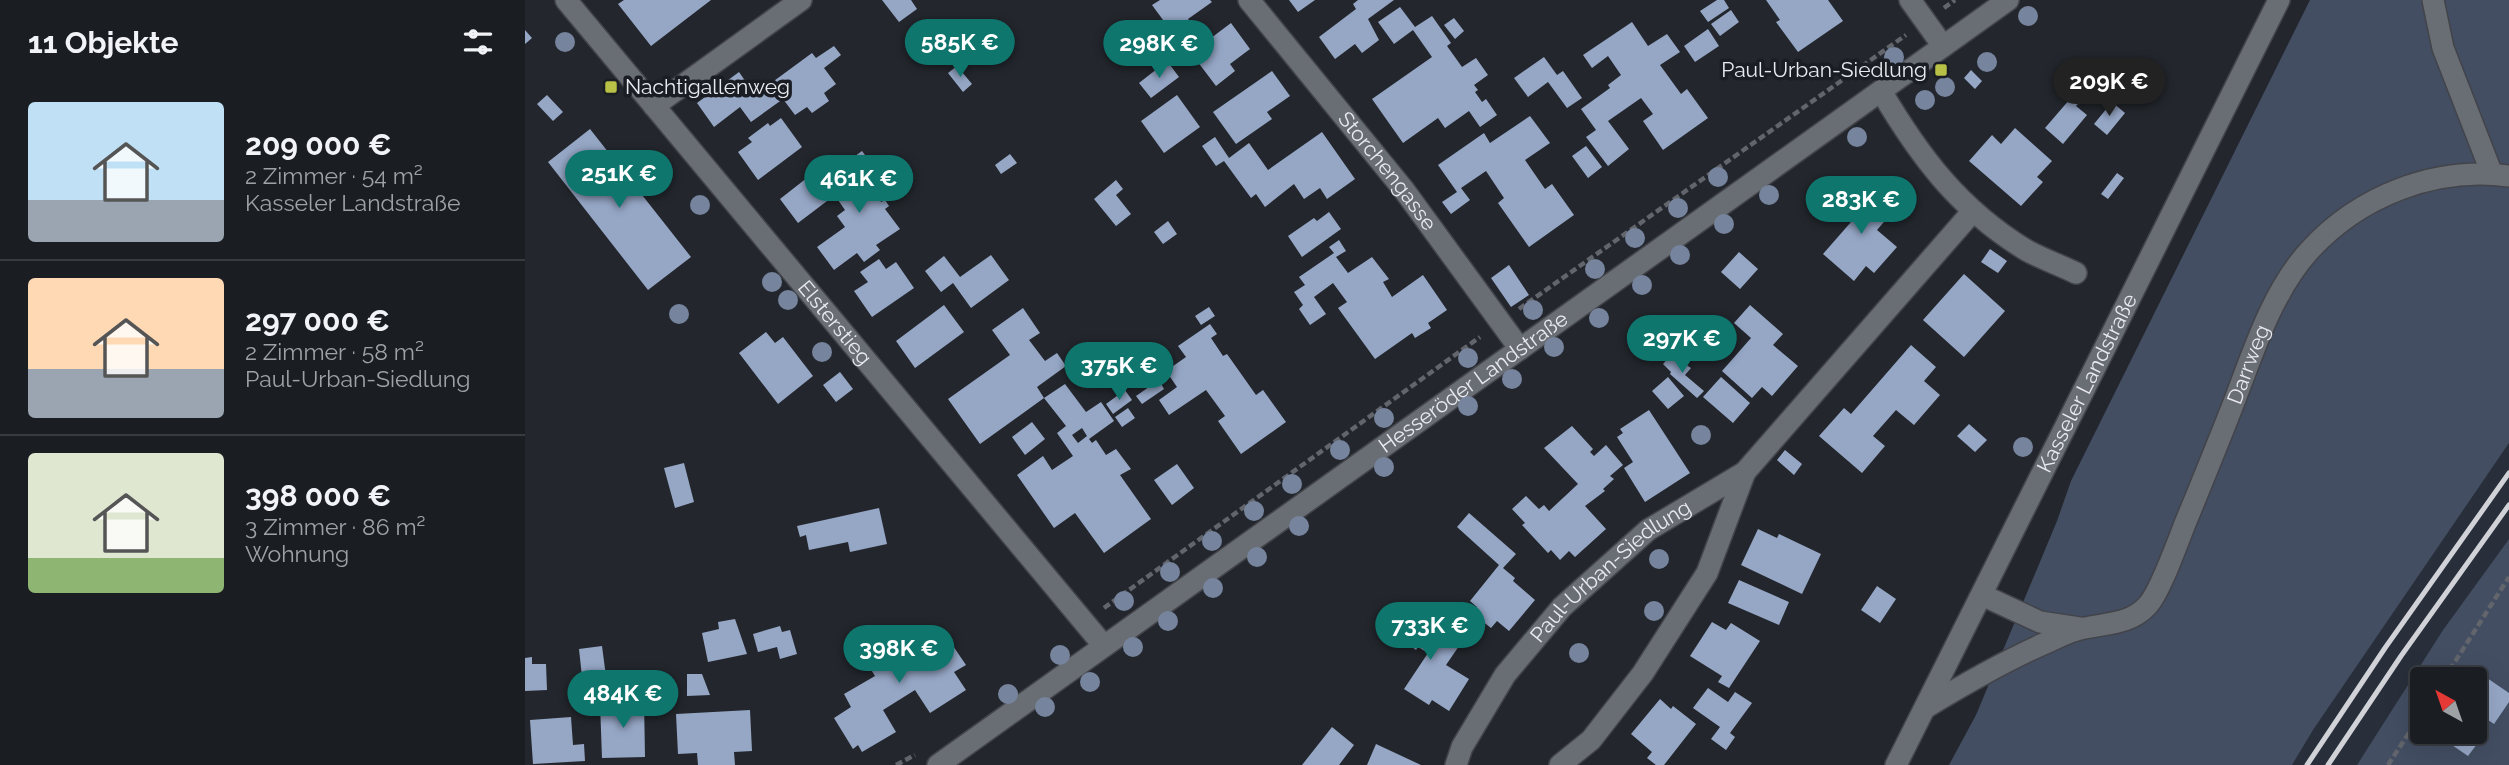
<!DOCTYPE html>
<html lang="de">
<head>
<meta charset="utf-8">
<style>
	:root { --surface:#1a1d22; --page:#23262a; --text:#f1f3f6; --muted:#9fa2a5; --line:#383b40; --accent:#0f766e }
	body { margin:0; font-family:Raleway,sans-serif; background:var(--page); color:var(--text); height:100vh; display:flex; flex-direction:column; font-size:26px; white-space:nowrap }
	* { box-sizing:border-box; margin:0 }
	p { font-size:23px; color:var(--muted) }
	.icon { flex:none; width:38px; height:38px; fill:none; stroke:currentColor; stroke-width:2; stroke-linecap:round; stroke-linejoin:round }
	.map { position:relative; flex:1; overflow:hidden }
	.drawer { display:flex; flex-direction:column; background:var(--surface); width:525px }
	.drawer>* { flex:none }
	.needle { width:46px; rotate:320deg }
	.controls { position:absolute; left:1885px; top:667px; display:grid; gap:14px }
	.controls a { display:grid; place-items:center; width:77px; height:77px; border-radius:7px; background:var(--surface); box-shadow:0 7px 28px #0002,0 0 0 2px var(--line); font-size:35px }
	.price { position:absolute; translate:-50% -60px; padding:0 16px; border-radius:24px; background:var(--accent); color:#fff; font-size:23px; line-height:46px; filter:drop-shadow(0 2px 4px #0008) }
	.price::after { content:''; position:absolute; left:50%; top:42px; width:21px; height:16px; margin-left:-10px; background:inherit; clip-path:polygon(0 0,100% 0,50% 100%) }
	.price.on { background:#222; color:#fff }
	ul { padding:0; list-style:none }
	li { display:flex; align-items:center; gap:21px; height:175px; padding:0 28px }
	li+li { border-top:2px solid var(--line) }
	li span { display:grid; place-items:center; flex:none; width:196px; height:140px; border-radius:7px; color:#555 }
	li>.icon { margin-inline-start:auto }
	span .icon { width:84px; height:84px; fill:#fffc; stroke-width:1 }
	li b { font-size:30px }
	h2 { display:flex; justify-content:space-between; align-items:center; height:84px; padding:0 28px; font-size:30px }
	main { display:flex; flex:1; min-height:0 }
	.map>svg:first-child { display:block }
	.built { fill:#282f3a }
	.green { fill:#434e63; fill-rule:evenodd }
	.building { fill:#96a7c6; fill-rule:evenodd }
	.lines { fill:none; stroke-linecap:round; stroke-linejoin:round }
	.minor-casing { stroke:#424449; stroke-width:24 }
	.secondary-casing { stroke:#424449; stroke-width:24 }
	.path { stroke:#62656b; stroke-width:4.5; stroke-dasharray:7 3.5; stroke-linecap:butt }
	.minor { stroke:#696d74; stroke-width:21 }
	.secondary { stroke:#696d74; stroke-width:21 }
	.rail { stroke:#d0d2d7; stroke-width:5 }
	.tree { fill:#76849d }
	.poi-dot { fill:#b9c046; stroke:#1a1d23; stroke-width:2.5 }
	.labels { text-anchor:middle; stroke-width:7; stroke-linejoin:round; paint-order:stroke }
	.poi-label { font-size:21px; fill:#e8eaef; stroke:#1a1d23; text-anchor:end }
	.street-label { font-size:21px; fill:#e8eaef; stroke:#1a1d23 }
</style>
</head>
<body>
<main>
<section class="drawer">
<h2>11 Objekte<svg class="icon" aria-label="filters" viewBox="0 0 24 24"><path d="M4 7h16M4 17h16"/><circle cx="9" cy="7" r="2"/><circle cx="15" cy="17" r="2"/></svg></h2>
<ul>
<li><span style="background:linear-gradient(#bfe0f5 70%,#9aa5b1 0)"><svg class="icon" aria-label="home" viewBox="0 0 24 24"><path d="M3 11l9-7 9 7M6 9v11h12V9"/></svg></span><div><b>209 000 €</b><p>2 Zimmer · 54 m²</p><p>Kasseler Landstraße</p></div></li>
<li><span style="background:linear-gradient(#ffd9b3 65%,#9aa5b1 0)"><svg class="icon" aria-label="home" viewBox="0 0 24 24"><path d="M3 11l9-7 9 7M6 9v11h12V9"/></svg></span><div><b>297 000 €</b><p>2 Zimmer · 58 m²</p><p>Paul-Urban-Siedlung</p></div></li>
<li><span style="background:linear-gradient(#dfe7d0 75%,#8fb573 0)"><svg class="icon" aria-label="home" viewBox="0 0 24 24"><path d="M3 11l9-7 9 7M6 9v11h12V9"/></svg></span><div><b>398 000 €</b><p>3 Zimmer · 86 m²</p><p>Wohnung</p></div></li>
</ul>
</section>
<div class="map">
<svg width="1984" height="765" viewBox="0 0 1984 765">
	<rect width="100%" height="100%" fill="#23272d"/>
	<path class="built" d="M1984,443V539L1918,630L1832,765H1767L1788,730Z"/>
	<path class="green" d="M1785,0H1984V443L1788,730L1767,765H1424L1451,715L1532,521L1546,481Z
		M1984,539V765H1832L1918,630ZM1897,679H1950V732H1897Z"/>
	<path class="building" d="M99,0H186L126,46L93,4Z
		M357,0H386L392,9L374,22Z
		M635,0H685L687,2L663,19L668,27L652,39L627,5Z
		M764,0H790L773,12Z
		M833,0H869L843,19L854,40L837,53L830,44L810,59L794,37L831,9L828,4Z
		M1192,0H1199L1204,8L1183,22L1175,11Z
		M1241,0H1303L1318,21L1273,52L1251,22L1255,20Z
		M875,7L890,27L907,16L926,43L922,46L937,67L951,58L963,75L949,85L953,90L950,92L957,102L961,99L972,115L955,127L944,111L920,128L913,118L878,143L847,99L907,57L888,30L869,44L853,22Z
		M1206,10L1214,22L1195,36L1186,24Z
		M929,18L939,31L930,39L919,25Z
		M1107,22L1123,46L1142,34L1155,52L1135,65L1156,94L1162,89L1183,118L1138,150L1118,121L1128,114L1116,98L1083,121L1104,149L1083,166L1061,137L1071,130L1056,109L1085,88L1083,85L1096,75L1083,56L1067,68L1058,55Z
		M706,23L725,49L705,64L710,71L691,86L666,53Z
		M1183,29L1194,46L1170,62L1159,46Z
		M0,30L7,38L0,44Z
		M309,46L316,55L299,68L311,84L299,93L304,101L287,113L282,107L270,115L258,99L226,122L215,107L189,127L172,103L214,72L230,95L287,53L291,58Z
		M1019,57L1032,75L1038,71L1057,98L1042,108L1023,82L1003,97L989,78Z
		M642,61L654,77L626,98L614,83Z
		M432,66L447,84L438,92L423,73Z
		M1446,70L1457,81L1450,89L1439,78Z
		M747,71L765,96L742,112L747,119L711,144L688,112Z
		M1551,92L1558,98L1551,106L1562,115L1538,144L1520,128Z
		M22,95L38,112L28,121L12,104Z
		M652,95L675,127L639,153L616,121Z
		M1587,102L1600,113L1582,135L1569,124Z
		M1005,116L1025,143L1000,160L1020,189L1027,184L1049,215L1004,247L973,203L979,198L961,171L936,188L945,200L926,214L917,202L932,192L913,165L959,133L965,143Z
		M256,118L277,147L233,180L213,152L227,142L223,138L243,123L245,126Z
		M1490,128L1527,161L1512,177L1518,182L1496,206L1444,161L1467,135L1476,144Z
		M65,129L166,257L123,290L23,162Z
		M797,132L830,179L802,199L795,188L779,199L769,184L740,207L731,194L726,198L699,161L691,166L677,146L690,137L704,158L724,143L743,170Z
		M1061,146L1077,167L1063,178L1047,156Z
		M337,151L360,182L348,190L356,202L360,200L364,206L360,209L375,229L351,245L355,250L339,262L332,253L309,270L292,247L320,227L312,216L320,210L313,200L326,190L311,170Z
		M485,154L492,163L476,174L470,165Z
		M292,170L310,195L273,223L255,199Z
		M1592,173L1599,178L1583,199L1576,194Z
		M591,180L598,189L591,195L606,214L591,226L569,199Z
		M1324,181L1364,216L1352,230L1372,247L1349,273L1341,266L1329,281L1298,254L1333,214L1312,195Z
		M804,212L816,229L777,257L763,236L789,218L792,221Z
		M643,221L652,234L638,244L629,232Z
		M814,240L821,251L811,257L823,273L847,257L864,279L858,282L867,297L898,275L922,310L903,323L906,328L890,338L887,333L850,359L813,308L822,302L808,283L789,297L801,314L785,325L774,309L778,305L769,292L780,285L774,277L809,253L804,247Z
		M1465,249L1482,261L1473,273L1456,262Z
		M1214,252L1233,269L1215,289L1196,272Z
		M466,255L484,280L446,308L428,283L416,292L400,271L419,256L435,277Z
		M354,259L361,269L371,262L389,288L347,317L329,291L343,282L335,272Z
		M984,265L1004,295L986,307L966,278Z
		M1439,274L1480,311L1439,357L1398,320Z
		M419,305L439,332L390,368L371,341Z
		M1225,305L1258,334L1248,345L1273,366L1247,396L1237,387L1227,398L1197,371L1226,338L1209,323Z
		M684,307L690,316L676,325L670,316Z
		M498,308L515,333L504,340L520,361L532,353L541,366L512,387L519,398L455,444L423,399L485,355L467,330Z
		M685,324L692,334L686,338L698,356L702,354L731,395L738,390L761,422L716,454L693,421L700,416L681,390L644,415L634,400L652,387L641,371L661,357L653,346Z
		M241,332L250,343L258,337L288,376L253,404L214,353Z
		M1386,345L1411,367L1399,381L1415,395L1389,425L1371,410L1348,436L1360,446L1337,473L1294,436L1319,408L1326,414Z
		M1146,355L1166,368L1160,375L1179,391L1172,398L1145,374L1146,372L1138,364Z
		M315,372L328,389L311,402L298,385Z
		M1143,377L1159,396L1143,409L1127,391Z
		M1196,377L1225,403L1208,423L1178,397Z
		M634,380L639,389L617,404L611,396Z
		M540,384L561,412L576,402L589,421L564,439L567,443L571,440L581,455L591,449L606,469L595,475L626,519L579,553L550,513L529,528L492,475L518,456L527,470L548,456L532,433L541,426L519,398ZM557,428L562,436L553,443L547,435Z
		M600,390L607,400L588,414L581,404Z
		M603,408L610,418L597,427L590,417Z
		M1124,410L1165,473L1120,502L1099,468L1108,462L1092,437L1098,433L1095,429Z
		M507,422L520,439L500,455L487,437Z
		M1444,424L1462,440L1450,452L1432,436Z
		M1047,426L1068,449L1065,452L1069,456L1081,445L1098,465L1085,476L1089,479L1078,489L1080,491L1060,506L1081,529L1050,557L1044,551L1035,560L1026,550L1023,553L997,525L1000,523L987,509L1001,496L1014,509L1019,505L1024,511L1053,484L1019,448Z
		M1260,450L1277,464L1269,475L1252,460Z
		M159,463L169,502L150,508L139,468Z
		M652,464L669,488L647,505L629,480Z
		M354,508L362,544L325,552L323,542L284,550L281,535L275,537L272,526Z
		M944,513L991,554L978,568L990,578L988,581L1010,600L984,631L972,621L966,628L947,613L952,607L945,601L974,565L932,527Z
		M1233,529L1252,538L1254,534L1296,554L1277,594L1216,565Z
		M1214,580L1264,602L1254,625L1203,603Z
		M1352,586L1371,599L1355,623L1336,610Z
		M879,608L934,646L921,665L944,679L924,711L907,700L904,705L879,689L903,653L893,647L891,650L864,631Z
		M210,619L222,654L183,662L177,633L194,629L193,622Z
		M1187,622L1201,630L1206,623L1235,641L1204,688L1193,682L1197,676L1165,656Z
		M255,626L257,632L265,630L272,654L255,659L252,647L233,652L228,634Z
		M410,632L417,644L424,640L441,665L429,672L441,690L405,713L390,690L358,710L371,732L337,752L333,745L328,749L309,718L326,707L319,694L350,676L338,657L348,651L344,644L360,633L366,644L379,635L387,648Z
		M77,646L82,684L58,686L54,649Z
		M7,657V664H21L22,690L0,691V658Z
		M162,674H177L185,695L162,696Z
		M1962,678L1984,693V702L1969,724L1950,711V696Z
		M1183,688L1203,702L1210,692L1227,703L1205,733L1210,737L1201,750L1186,739L1195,727L1168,708Z
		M1135,699L1146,709L1148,706L1171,724L1139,765H1131L1122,758L1127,752L1106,734Z
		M119,701L120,757L77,758L75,703Z
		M225,710L227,751L209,752L210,765H173L172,753L153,754L151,714Z
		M46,717L48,745L59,744L60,761L8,764L5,720Z
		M807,727L829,745L814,765H777Z
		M1927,732H1943L1955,740L1943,756L1921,741Z
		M851,744L896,765H842Z"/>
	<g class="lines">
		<defs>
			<g id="minor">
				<path id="s1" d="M41,0L579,646"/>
				<path id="s2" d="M724,0L879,190L995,349"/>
				<path d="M1385,0L1418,46"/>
				<path d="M1908,0L1918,48L1967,174"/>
				<path d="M1356,91C1395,157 1434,209 1501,250C1517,259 1535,265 1551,273"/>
				<path d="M129,106L276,0"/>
				<path d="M1457,595L1515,622L1555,628"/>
				<path id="s3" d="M1400,708C1441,683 1481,660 1525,641C1536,636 1548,630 1560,628C1583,623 1606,624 1623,605C1637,589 1654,537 1664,514C1680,475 1696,436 1711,397C1730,347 1748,291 1784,251C1834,196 1910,166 1984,176"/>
				<path id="s4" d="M413,765L1483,0"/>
				<path id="s5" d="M931,765L937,747L980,675L1037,607L1123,530L1220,472L1448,211"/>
				<path d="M1035,765L1066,740L1118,673L1182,573L1220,472"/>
			</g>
			<g id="secondary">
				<path id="s6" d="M1371,765L1754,0"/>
			</g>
		</defs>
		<use href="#minor" class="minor-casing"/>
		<use href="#secondary" class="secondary-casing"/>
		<path class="path" d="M1419,8L1430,0
			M994,309L1381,35
			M579,608L955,337
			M1919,679L1984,577
			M371,765L390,755
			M1863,765L1897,713"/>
		<use href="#minor" class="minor"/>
		<use href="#secondary" class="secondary"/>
		<path class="rail" d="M1782,765L1860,648L1984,473
			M1803,765L1876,656L1984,505"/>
	</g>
	<g class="tree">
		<circle cx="1503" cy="16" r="10"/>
		<circle cx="40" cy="42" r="10"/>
		<circle cx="1369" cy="57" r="10"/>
		<circle cx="1462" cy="62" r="10"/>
		<circle cx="1420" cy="87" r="10"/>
		<circle cx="1400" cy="100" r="10"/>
		<circle cx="1332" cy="137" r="10"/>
		<circle cx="1193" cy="177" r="10"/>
		<circle cx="1244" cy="195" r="10"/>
		<circle cx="175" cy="205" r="10"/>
		<circle cx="1153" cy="208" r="10"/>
		<circle cx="1199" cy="224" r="10"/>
		<circle cx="1110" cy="238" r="10"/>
		<circle cx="1155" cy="255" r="10"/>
		<circle cx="1070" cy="269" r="10"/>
		<circle cx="247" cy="282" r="10"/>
		<circle cx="1117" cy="285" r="10"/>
		<circle cx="263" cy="300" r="10"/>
		<circle cx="1008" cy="310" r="10"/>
		<circle cx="154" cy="314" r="10"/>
		<circle cx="1074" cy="318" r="10"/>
		<circle cx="1029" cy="347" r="10"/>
		<circle cx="297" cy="352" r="10"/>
		<circle cx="943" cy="358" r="10"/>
		<circle cx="987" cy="379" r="10"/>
		<circle cx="943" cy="406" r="10"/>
		<circle cx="859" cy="418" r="10"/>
		<circle cx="1176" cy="435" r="10"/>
		<circle cx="1498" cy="447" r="10"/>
		<circle cx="815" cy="450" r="10"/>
		<circle cx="859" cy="467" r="10"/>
		<circle cx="767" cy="484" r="10"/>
		<circle cx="729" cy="511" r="10"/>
		<circle cx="774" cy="526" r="10"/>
		<circle cx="687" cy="541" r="10"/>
		<circle cx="732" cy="557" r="10"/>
		<circle cx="1134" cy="559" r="10"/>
		<circle cx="645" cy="572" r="10"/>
		<circle cx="688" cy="588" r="10"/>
		<circle cx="599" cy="601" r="10"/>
		<circle cx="1129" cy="611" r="10"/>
		<circle cx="643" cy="621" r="10"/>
		<circle cx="608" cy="647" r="10"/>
		<circle cx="1054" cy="653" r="10"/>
		<circle cx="535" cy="655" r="10"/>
		<circle cx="565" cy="682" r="10"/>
		<circle cx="483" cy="694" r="10"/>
		<circle cx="520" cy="707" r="10"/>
	</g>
	<g class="poi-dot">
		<rect x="1409" y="63" width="14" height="14" rx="3.5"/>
		<rect x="79" y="80" width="14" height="14" rx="3.5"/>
	</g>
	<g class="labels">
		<g class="poi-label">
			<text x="1402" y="77">Paul-Urban-Siedlung</text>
			<text x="100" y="94" text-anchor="start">Nachtigallenweg</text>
		</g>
		<g class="street-label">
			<text dy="7" stroke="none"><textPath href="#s2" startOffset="220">Storchengasse</textPath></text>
			<text dy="7" stroke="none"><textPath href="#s1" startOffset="420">Elsterstieg</textPath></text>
			<text dy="7" stroke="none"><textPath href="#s3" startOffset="509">Darrweg</textPath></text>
			<text dy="7" stroke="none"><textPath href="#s4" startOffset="658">Hesseröder Landstraße</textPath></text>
			<text dy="7" stroke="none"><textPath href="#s6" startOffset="427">Kasseler Landstraße</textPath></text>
			<text dy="7" stroke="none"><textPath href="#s5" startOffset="252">Paul-Urban-Siedlung</textPath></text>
		</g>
	</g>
</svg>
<div class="controls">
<a><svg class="needle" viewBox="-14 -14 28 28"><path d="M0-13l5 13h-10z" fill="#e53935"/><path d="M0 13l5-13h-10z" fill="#9fa2a5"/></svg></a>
</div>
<b class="price" style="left:435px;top:79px">585K €</b>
<b class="price" style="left:634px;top:80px">298K €</b>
<b class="price on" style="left:1584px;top:118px">209K €</b>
<b class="price" style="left:94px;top:210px">251K €</b>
<b class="price" style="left:334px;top:215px">461K €</b>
<b class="price" style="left:1336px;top:236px">283K €</b>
<b class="price" style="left:1157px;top:375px">297K €</b>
<b class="price" style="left:594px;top:402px">375K €</b>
<b class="price" style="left:905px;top:662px">733K €</b>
<b class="price" style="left:374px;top:685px">398K €</b>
<b class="price" style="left:98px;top:730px">484K €</b>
</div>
</main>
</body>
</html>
